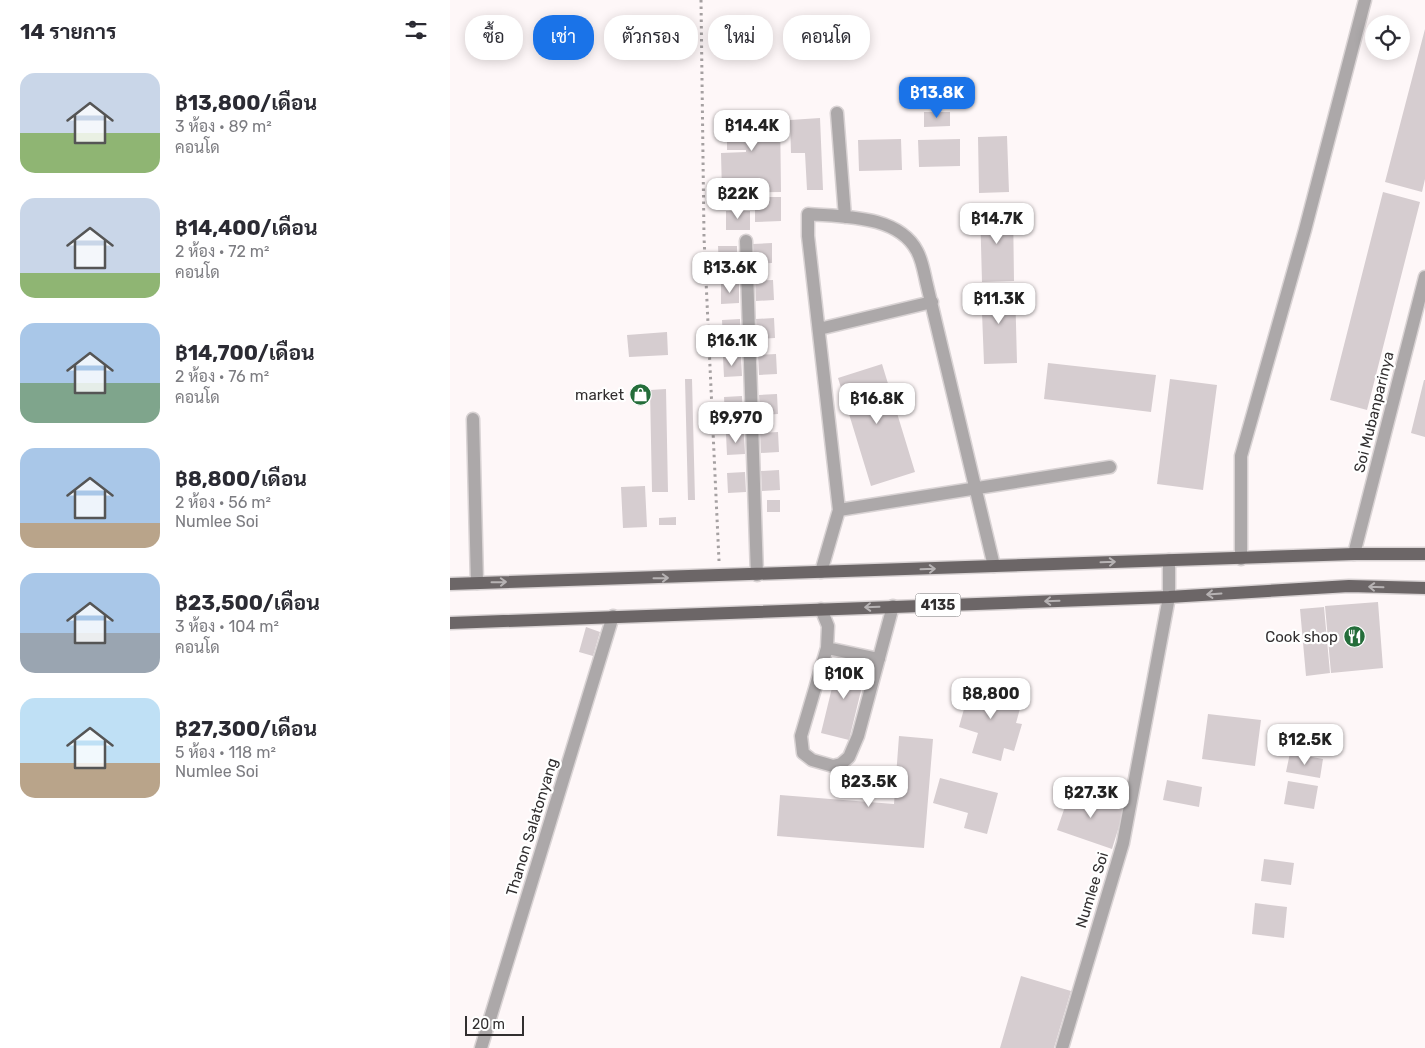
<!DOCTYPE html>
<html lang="th">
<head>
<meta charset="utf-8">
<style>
	:root { --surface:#fff; --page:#f2f2f3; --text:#2b2b33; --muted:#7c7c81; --accent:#1a73e8 }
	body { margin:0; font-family:Rubik,Sarabun,sans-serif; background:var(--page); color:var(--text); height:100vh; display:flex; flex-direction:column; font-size:19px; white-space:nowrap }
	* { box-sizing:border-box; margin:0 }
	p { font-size:16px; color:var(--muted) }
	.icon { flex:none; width:28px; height:28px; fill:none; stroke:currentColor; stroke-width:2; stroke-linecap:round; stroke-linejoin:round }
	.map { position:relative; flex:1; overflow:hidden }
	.details { display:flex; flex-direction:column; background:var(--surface); width:450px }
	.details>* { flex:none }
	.banner { position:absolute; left:15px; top:15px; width:475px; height:45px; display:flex; gap:10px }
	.tools { position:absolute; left:915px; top:15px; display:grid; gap:10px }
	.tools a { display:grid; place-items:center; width:45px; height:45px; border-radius:50%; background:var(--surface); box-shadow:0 2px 12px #0003; font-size:25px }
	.scale { position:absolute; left:15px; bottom:12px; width:59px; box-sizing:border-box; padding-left:5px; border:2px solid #322f30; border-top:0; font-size:14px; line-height:18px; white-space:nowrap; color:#322f30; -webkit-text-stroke:4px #fff; paint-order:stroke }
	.price { position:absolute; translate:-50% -42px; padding:0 11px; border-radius:10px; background:#fff; color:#222; font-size:16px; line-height:32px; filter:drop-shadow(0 1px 2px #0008) }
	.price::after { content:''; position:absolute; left:50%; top:30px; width:15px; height:11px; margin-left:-8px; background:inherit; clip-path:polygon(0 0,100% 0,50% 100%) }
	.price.selected { background:var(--accent); color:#fff }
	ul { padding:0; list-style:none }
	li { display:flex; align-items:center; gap:15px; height:125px; padding:0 20px }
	li span { display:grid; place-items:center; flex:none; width:140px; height:100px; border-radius:15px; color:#555 }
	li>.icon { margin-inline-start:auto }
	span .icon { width:60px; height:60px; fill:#fffc; stroke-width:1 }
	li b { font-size:21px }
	h2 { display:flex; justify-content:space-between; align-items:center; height:60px; padding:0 20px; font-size:21px }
	.tag { padding:0 18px; border-radius:20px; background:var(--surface); box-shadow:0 2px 12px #0003; font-size:18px; line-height:45px }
	.tag.selected { background:var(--accent); color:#fff }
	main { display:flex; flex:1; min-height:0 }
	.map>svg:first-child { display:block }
	.building { fill:#d6cdd0 }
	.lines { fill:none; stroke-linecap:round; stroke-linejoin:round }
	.minor-casing { stroke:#d9d3d4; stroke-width:15 }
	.major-casing { stroke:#d9d3d4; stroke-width:15 }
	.path { stroke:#a5a0a1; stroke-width:3; stroke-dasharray:2.5 4; stroke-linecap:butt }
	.minor { stroke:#aca8a9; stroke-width:12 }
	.major { stroke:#6c6667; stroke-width:12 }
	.oneway { stroke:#b6b2b3 }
	.labels { text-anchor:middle; stroke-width:4.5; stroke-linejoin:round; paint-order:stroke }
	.shield { fill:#fff; stroke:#706d6e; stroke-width:1 }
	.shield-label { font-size:14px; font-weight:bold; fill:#322f30 }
	.poi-label { font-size:15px; fill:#322f30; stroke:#fff; text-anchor:end }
	.street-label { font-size:15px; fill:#322f30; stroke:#fff }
</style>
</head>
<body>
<main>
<section class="details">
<h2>14 รายการ<svg class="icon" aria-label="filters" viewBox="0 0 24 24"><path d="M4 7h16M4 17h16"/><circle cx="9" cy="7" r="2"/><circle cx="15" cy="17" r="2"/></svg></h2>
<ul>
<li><span style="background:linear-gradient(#c9d6e8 60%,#8fb573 0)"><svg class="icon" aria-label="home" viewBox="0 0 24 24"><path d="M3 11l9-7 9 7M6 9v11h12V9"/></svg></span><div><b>฿13,800/เดือน</b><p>3 ห้อง · 89 m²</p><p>คอนโด</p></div></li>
<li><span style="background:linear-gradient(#c9d6e8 75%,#8fb573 0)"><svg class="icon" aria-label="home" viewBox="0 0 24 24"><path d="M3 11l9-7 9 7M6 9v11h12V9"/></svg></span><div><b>฿14,400/เดือน</b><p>2 ห้อง · 72 m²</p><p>คอนโด</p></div></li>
<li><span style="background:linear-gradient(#a9c7e8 60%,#7fa58c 0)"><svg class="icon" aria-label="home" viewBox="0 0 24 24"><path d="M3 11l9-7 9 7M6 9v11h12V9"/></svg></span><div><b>฿14,700/เดือน</b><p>2 ห้อง · 76 m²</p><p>คอนโด</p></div></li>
<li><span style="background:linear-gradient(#a9c7e8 75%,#b9a48a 0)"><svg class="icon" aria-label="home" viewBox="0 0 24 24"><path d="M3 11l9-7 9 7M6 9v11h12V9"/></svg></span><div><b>฿8,800/เดือน</b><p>2 ห้อง · 56 m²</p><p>Numlee Soi</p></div></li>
<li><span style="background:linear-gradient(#a9c7e8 60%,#9aa5b1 0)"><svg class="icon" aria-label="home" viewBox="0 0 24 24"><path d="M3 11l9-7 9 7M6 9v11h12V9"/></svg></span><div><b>฿23,500/เดือน</b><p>3 ห้อง · 104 m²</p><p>คอนโด</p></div></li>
<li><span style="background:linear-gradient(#bfe0f5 65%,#b9a48a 0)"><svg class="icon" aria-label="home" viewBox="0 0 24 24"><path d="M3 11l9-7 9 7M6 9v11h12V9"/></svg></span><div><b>฿27,300/เดือน</b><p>5 ห้อง · 118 m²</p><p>Numlee Soi</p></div></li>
</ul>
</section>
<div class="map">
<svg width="975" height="1048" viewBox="0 0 975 1048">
	<rect width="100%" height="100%" fill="#fef7f8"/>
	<path class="building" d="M975,29V179L972,192L935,182Z
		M277,110H330L331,192L272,193L271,153L296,152V150H277Z
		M474,112H500V126L474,127Z
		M370,118L373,190H357L355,153H341L340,120Z
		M557,136L559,192L529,193L528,137Z
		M451,139L452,170L409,171L408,140Z
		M510,139V166L469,167L468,140Z
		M933,192L970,202L917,410L880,400Z
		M305,197H331V221L305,222Z
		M530,208H563L564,281L532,282Z
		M276,211H300V230H276Z
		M322,243V263L304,264L303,244Z
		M268,246H287V266L269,267Z
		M323,280L324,300L306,301L305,281Z
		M289,283V303L271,304V284Z
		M565,286L567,363L534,364L531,287Z
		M324,318L325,338L307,339L306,319Z
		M290,319L291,340L273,341L272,320Z
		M217,332L218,355L179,357L177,335Z
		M326,354L327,374L309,375L308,355Z
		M291,356L292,376L274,377L273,357Z
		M598,363L706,375L701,412L594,399Z
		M432,364L465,472L421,486L388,378Z
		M235,379H242L245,500H238Z
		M720,379L767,385L753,490L707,484Z
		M974,380H975V437L961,433Z
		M216,389L218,492H202L200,390Z
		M327,394L328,414L310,415L309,395Z
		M292,396L293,416L275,417L274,397Z
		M328,432L329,452L311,453L310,433Z
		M294,433L295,454L277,455L276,434Z
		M329,470L330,490L312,491L311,471Z
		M295,472L296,492L278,493L277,473Z
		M195,486L197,527L173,528L171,487Z
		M317,500H330V512H317Z
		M226,517V525H209V518Z
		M928,602L933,668L881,673L875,606Z
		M874,607L880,673L856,676L850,609Z
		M136,627L150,632L143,656L129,652Z
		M389,659L417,666L399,740L371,733Z
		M522,680L557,690L554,701L571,705L566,723L572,724L564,751L554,748L551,761L522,753L528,733L509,727Z
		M758,714L811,720L805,766L752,759Z
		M449,736L483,739L474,848L327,836L330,795L444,804Z
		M840,753L873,759L870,778L836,772Z
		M490,778L548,793L537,834L514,828L518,813L483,803Z
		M717,780L752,787L749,807L713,800Z
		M838,781L868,786L864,809L834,804Z
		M621,789L675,807L662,849L607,830Z
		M814,859L844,863L841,885L811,881Z
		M805,903L837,907L834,938L802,934Z
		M571,976L621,991L604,1048H550Z"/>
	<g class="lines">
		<defs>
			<path id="minor" d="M387,113L395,217
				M296,241L307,575
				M369,329L482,302
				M23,419L27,583
				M389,510L660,467
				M904,554L975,277
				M791,559V456L855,230L915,0
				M371,572L389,510L358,236V214C394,217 448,215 467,251C472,260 474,272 476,281L544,566
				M371,609L378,626L377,648L351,736L353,753L362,760L383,766L391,764L399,757L408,736L443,606
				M377,648L429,659
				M31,1048L163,616
				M612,1048L673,843L719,597V560"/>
			<path id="major" d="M0,584L904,554H975
				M0,623L719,597L899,586L975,588"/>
		</defs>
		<use href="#minor" class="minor-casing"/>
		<use href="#major" class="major-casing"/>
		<path class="path" d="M251,0L254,237L269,561"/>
		<use href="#minor" class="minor"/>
		<use href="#major" class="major"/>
	</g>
	<defs><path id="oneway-shaft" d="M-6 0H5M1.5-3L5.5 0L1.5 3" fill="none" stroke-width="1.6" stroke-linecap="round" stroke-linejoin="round" transform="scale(1.25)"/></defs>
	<g class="oneway">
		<use href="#oneway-shaft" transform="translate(658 562) rotate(-2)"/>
		<use href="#oneway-shaft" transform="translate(478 569) rotate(-2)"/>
		<use href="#oneway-shaft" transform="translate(211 578) rotate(-1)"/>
		<use href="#oneway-shaft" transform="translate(49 582) rotate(-1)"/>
		<use href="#oneway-shaft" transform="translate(926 587) rotate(-178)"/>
		<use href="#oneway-shaft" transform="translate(764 594) rotate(176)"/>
		<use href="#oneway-shaft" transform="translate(602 601) rotate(178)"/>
		<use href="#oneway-shaft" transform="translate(422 607) rotate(178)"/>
	</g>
	<defs>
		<symbol id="shop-disc" viewBox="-11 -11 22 22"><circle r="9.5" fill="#246d3a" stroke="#fff"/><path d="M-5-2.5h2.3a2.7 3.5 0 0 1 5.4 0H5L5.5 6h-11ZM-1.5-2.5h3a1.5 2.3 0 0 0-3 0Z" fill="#fff"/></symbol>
		<symbol id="restaurant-disc" viewBox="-11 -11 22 22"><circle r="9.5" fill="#246d3a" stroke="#fff"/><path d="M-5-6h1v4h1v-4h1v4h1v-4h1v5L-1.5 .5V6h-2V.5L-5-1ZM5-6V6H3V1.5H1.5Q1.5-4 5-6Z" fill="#fff"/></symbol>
	</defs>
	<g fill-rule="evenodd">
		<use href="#shop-disc" x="178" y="382" width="25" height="25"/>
		<use href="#restaurant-disc" x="892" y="624" width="25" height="25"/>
	</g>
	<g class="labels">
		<rect class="shield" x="465.5" y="593.5" width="45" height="23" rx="4"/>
		<g class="shield-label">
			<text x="488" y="610">4135</text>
		</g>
		<g class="poi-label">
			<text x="174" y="400">market</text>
			<text x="888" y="642">Cook shop</text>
		</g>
		<g class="street-label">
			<text transform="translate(924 412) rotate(-76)" y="5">Soi Mubanparinya</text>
			<text transform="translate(82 827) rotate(-73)" y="5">Thanon Salatonyang</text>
			<text transform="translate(642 890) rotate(-73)" y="5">Numlee Soi</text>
		</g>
	</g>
</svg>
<div class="tools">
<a><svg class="icon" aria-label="locate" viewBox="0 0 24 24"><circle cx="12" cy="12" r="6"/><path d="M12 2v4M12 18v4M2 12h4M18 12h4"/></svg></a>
</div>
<div class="scale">20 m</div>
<b class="price selected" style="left:487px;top:119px">฿13.8K</b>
<b class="price" style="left:302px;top:152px">฿14.4K</b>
<b class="price" style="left:288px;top:220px">฿22K</b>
<b class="price" style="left:547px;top:245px">฿14.7K</b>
<b class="price" style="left:280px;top:294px">฿13.6K</b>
<b class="price" style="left:549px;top:325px">฿11.3K</b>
<b class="price" style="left:282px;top:367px">฿16.1K</b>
<b class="price" style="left:427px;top:425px">฿16.8K</b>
<b class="price" style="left:286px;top:444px">฿9,970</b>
<b class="price" style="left:394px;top:700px">฿10K</b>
<b class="price" style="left:541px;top:720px">฿8,800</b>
<b class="price" style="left:855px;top:766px">฿12.5K</b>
<b class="price" style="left:419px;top:808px">฿23.5K</b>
<b class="price" style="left:641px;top:819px">฿27.3K</b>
<div class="banner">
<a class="tag">ซื้อ</a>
<a class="tag selected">เช่า</a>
<a class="tag">ตัวกรอง</a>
<a class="tag">ใหม่</a>
<a class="tag">คอนโด</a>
</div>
</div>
</main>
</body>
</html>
